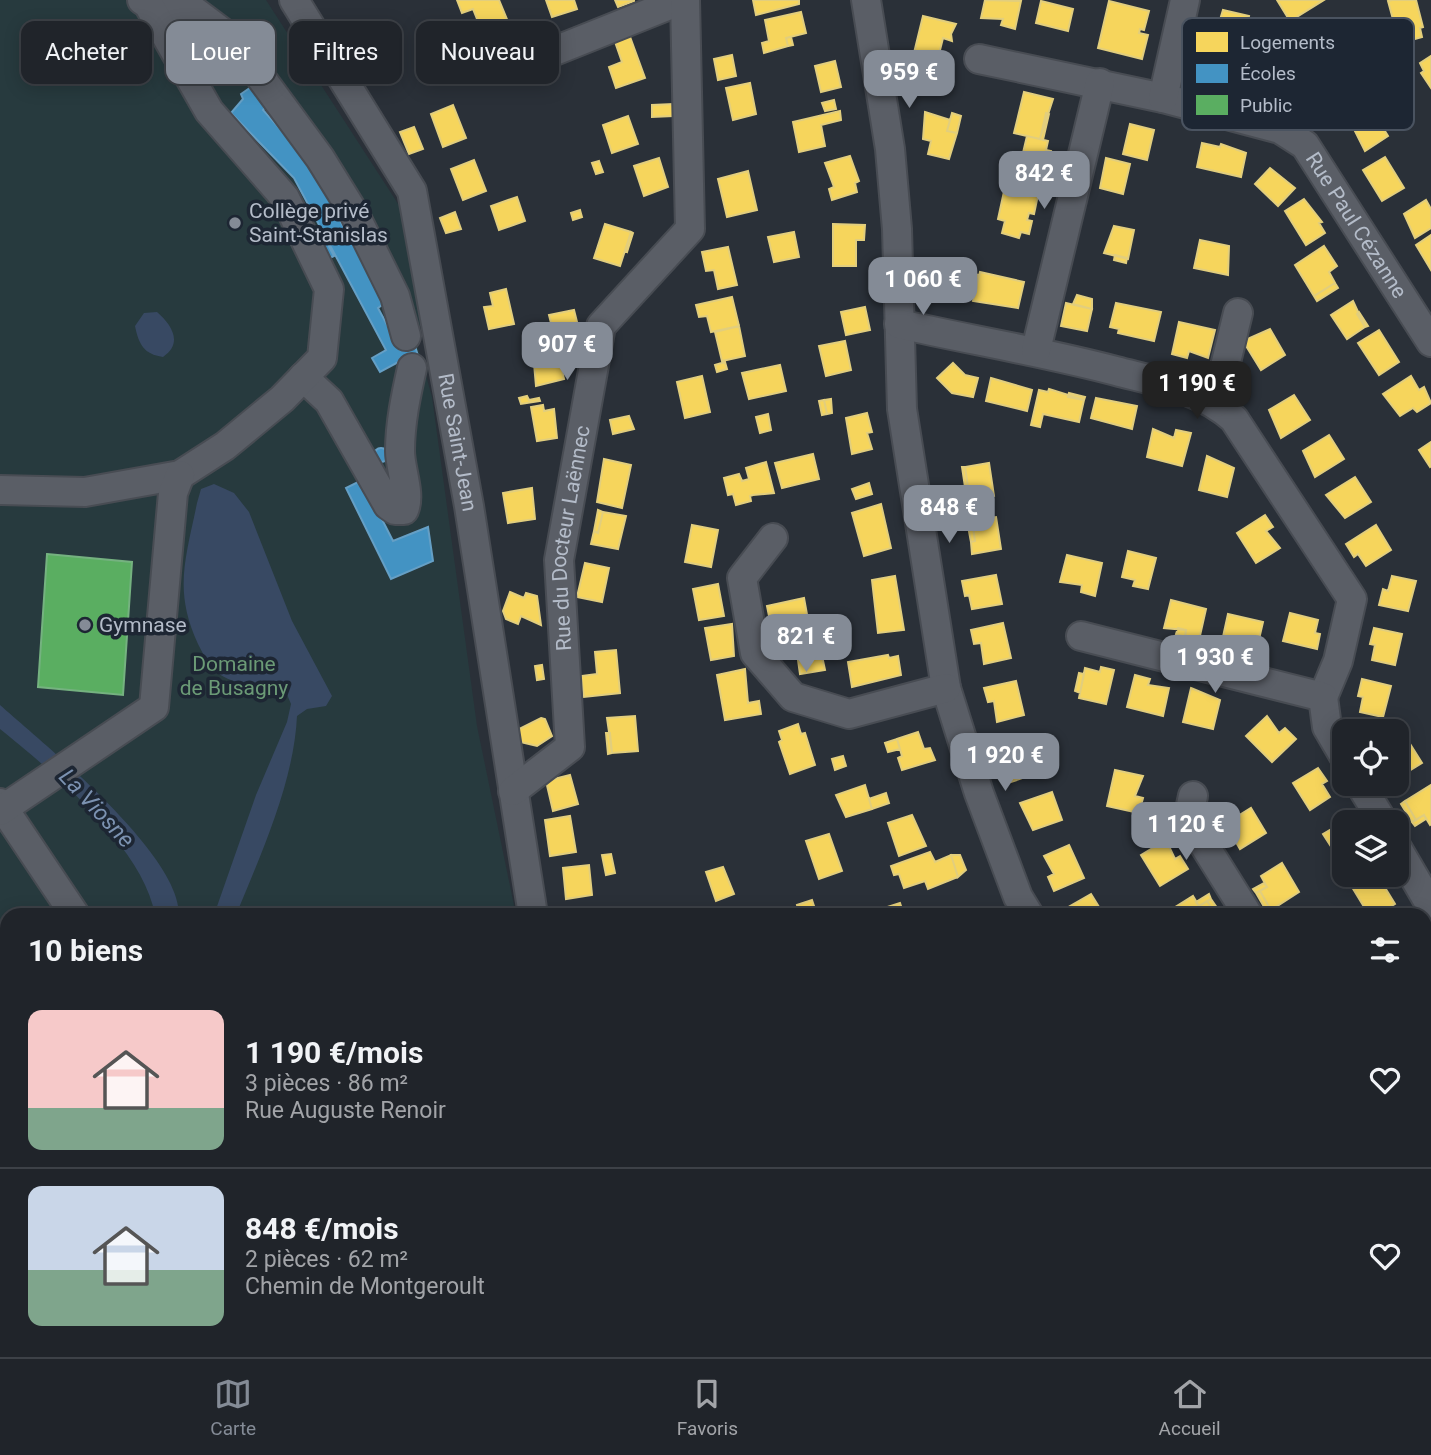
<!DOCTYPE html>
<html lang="fr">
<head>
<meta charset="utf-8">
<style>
	:root { --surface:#20242a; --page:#282c32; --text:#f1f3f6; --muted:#a2a4a8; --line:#3d4147; --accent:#848b96 }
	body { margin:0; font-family:Roboto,sans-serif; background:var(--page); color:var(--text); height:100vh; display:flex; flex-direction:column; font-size:26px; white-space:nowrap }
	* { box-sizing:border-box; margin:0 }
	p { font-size:23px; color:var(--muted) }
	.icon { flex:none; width:38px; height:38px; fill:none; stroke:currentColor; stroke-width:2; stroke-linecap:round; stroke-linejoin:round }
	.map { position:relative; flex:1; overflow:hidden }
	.panel { position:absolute; left:0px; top:908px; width:1432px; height:450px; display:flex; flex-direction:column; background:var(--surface); border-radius:21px 21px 0 0; box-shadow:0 4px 18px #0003,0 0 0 2px var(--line) }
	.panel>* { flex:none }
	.banner { position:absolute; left:21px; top:21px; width:700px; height:63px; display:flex; gap:14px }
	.buttons { position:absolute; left:1332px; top:719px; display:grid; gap:14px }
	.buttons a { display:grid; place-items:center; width:77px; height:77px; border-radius:14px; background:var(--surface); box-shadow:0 4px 18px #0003,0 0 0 2px var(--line); font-size:35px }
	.price { position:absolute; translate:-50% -60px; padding:0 16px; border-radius:14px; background:var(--accent); color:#fff; font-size:23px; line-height:46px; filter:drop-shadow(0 2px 4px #0008) }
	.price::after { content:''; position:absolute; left:50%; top:42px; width:21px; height:16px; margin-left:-10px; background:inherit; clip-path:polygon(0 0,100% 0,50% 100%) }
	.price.selected { background:#222; color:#fff }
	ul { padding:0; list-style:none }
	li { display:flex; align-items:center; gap:21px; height:175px; padding:0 28px }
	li+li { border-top:2px solid var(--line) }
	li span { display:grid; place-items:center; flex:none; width:196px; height:140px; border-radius:14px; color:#555 }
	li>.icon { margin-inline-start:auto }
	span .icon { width:84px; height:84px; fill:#fffc; stroke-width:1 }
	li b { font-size:30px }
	h2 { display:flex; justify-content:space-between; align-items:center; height:84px; padding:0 28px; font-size:30px }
	.chip { padding:0 24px; border-radius:14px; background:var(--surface); box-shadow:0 4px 18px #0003,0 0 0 2px var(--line); font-size:24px; line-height:63px }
	.chip.selected { background:var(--accent); color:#fff }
	.tab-bar { display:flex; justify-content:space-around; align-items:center; height:98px; border-top:2px solid var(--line); background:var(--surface); font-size:19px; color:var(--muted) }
	.tab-bar a { display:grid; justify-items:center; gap:4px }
	.tab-bar .selected { color:var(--accent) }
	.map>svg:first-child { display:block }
	.green { fill:#273a3e }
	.water { fill:#384963 }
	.homes { fill:#f6d55c; stroke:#e2ce7d; stroke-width:2 }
	.schools { fill:#4393c3; stroke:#659fc5; stroke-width:2 }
	.public { fill:#5aae61; stroke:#75b280; stroke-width:2 }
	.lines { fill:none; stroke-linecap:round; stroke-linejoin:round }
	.minor-casing { stroke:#484c53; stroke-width:32 }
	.minor { stroke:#5a5e66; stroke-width:28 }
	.poi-dot { fill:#848b96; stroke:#1d2633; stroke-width:2.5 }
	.labels { text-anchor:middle; stroke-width:7; stroke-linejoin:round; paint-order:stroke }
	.poi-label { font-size:21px; fill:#b4bcc9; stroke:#1d2633; text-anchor:start }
	.street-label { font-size:21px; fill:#b4bcc9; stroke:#1d2633 }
	.park-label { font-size:21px; fill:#6b9a76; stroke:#1d2633 }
	.water-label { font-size:23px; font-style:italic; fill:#7c92b1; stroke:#1d2633 }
	.key { fill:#1d2633; stroke:#4a5360; stroke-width:2 }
	.key-label { font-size:19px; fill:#b4bcc9 }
</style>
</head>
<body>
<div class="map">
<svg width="1431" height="1357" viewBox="0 0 1431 1357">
	<rect width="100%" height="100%" fill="#2a3038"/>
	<path class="green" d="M0,0H266L404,213L421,327L413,329L432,397L477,726L516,915H7V1351H482L475,1357H0Z"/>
	<path class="water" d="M157,312C171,324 184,343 163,357C144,354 139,345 135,326L144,313Z
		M214,484L234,493L249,512L292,621L332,696L326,706L307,709L297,716C294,782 261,854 236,915H214L256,795L287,722L291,704L286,692C264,685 239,687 219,674C208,667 204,655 198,644C173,590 186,558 197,503L201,489Z
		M0,705C45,745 180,854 179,915H155C143,847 52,771 0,729Z
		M7,1302V1330L0,1335V1307Z"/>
	<path class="homes" d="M457,0H499L513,34L487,44L473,9L462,13Z
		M546,0H574L577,9L552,17Z
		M615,0H634V1L618,7Z
		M753,0H799V4L756,15Z
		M985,0L1021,1L1015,29L1001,25L1003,19L981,18Z
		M1277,0H1324L1290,21Z
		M1392,0H1416L1423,27L1420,28L1422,37L1404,42L1401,34H1397L1388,1Z
		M1041,1L1073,9L1068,31L1036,23Z
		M1109,1L1149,11L1144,30L1140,29L1139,33L1148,35L1142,59L1098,48Z
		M1223,10L1249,16L1240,57L1211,49Z
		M801,12L806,33L786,38L788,46L764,53L762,43L769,41L765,20Z
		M923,16L956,24L951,34L952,41L943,38L938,58L914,53Z
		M430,34L439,59L430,63L420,37Z
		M629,34L645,78L616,88L609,67L622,62L614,39Z
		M791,37L793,45L788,46L786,38Z
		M515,47L523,68L504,76L496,54Z
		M732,55L736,76L718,80L714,59Z
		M1431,56V88L1421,73L1424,71L1420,63Z
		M835,61L841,87L821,92L815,66Z
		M750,83L756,114L733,120L726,88Z
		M1024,92L1053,99L1040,139L1014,133Z
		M834,100L836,109L825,111L822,103Z
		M673,104V116L652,117V105Z
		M453,105L466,138L443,147L431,114Z
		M840,111L841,120L821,125L825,146L799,152L793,122Z
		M925,112L950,120L947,131L957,133L949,159L928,154L931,141L923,139Z
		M1373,112L1388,136L1365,151L1352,125Z
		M952,113L961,116L957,133L947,131Z
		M1046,113L1049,114L1043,140L1040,139Z
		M628,116L638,144L612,153L603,125Z
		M1130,124L1154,130L1147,160L1123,154Z
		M414,127L423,149L409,154L400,132Z
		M1027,136L1048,141L1046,150L1051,151L1048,165L1042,163L1038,183L1017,178Z
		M1202,143L1220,147L1221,144L1246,153L1241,177L1197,167Z
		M850,156L859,181L855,183L857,192L832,200L829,189L834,187L825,163Z
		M1012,156L1022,159L1018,177L1008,174Z
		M1385,157L1404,188L1382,201L1363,170Z
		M659,158L668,187L644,196L634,166Z
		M1106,158L1130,164L1123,194L1100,188Z
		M474,160L486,191L463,200L451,169Z
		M599,161L603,172L596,174L592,163Z
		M1270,168L1295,188L1278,206L1255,184Z
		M748,171L757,210L727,217L718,179Z
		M1005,187L1038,195L1034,214L1029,213L1027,220L1032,221L1029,234L1021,232L1019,238L1002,233L1005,221L998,219Z
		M517,197L525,221L499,230L491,206Z
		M1304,199L1322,222L1319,223L1325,233L1306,245L1285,211Z
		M1426,200L1431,209V228L1415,238L1404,214Z
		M580,210L582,217L573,220L571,213Z
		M455,212L461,229L446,233L440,218Z
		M605,224L631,232L620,266L594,258Z
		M833,224L865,225L864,240H856V266H833Z
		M1114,226L1134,230L1128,259L1104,253Z
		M631,232L633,233L627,252L625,251Z
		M794,232L799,257L774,262L768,237Z
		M1431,235V270L1416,245Z
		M1200,240L1229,246L1228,275L1194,268Z
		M1324,246L1337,266L1329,272L1335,283L1314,296L1295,265Z
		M728,247L737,285L718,289L714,270L706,271L702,252Z
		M1115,255L1127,258L1126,263L1114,260Z
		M940,267L979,275L974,296L965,294L963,299L934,292Z
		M980,272L1024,282L1018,308L973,301Z
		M1335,283L1338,288L1317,301L1314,296Z
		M506,289L514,324L489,329L484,307L493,306L490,293Z
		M1077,295L1092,299V309L1073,304Z
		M732,297L739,326L711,332L707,316L699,317L696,305Z
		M1353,301L1365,327L1347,339L1331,315Z
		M1066,303L1092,309L1087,331L1061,326Z
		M1116,303L1161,312L1154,341L1118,333L1119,329L1110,327Z
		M865,307L870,330L846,335L841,312Z
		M574,310L578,326L553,331L549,315Z
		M1359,312L1368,326L1365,327L1357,314Z
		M1179,322L1215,330L1208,358L1189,351L1187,358L1172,354Z
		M739,326L745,356L722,361L715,332Z
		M1270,329L1285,355L1261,370L1243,341Z
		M559,330L562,347L557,348L564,379L536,386L533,352L541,350L538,335Z
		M1379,330L1399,362L1379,375L1358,343Z
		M845,341L851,370L826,376L819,346Z
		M725,362L727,369L717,372L715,365Z
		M953,363L965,375L978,378L973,397L952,393L937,378Z
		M780,365L786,391L749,399L742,373Z
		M702,376L710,412L685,418L677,382Z
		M1411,376L1419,390L1424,387L1431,403L1417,412L1413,408L1400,416L1383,394Z
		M991,378L1032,390L1027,411L986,401Z
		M1049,389L1084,400L1079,422L1043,414L1040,427L1031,425L1039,390L1048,392Z
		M1069,393L1085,397L1084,400L1068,397Z
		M1294,395L1310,420L1281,438L1269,410Z
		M527,396L529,400L539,398L540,401L521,404L519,398Z
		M1096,398L1137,406L1132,429L1091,418Z
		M831,399L832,413L827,414L824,400Z
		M824,400L827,414L822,415L819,401Z
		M543,405L544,411L554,409L557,438L537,441L531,407Z
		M867,413L872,432L867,433L872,449L852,454L846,418Z
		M768,414L771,430L760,433L756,417Z
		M629,416L634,429L613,434L610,420Z
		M1153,429L1174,438L1176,430L1191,433L1182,466L1147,457Z
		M1329,435L1344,459L1315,477L1303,451Z
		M1431,442V466L1430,467L1419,450Z
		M813,454L819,479L782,488L775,463Z
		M1207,456L1234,468L1227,497L1199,490Z
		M604,459L631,465L622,508L597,502Z
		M766,462L774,493L753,495L750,496L751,501L736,505L733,494L728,495L724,478L739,474L742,481L749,479L746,468Z
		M989,463L994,496L964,501L962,488L968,487L965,467Z
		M962,467H965L968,487H965Z
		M1355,477L1371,502L1345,518L1326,495Z
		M869,483L872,494L856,499L852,489Z
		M532,488L535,519L508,523L503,493Z
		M881,504L891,548L864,556L852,513Z
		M598,510L603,512L598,533L594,531Z
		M603,512L626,516L618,549L591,544L594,531L598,533Z
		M1265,515L1273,527L1266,531L1280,548L1256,563L1237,533Z
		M996,517L1001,549L972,554L971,542L975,541L972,520Z
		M972,520L975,541L971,542L967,521Z
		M692,525L718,530L711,567L685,562Z
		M1376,525L1391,550L1366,566L1358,554L1354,557L1346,544Z
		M1128,551L1156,558L1148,589L1133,586L1135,580L1122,577Z
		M1067,555L1102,563L1095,596L1081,592L1082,585L1060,582Z
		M585,563L609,568L602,602L577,597Z
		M996,575L1002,604L972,609L969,595L965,596L962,581Z
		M895,576L904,630L878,633L872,580Z
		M1392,576L1416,581L1408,611L1379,605L1383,589L1388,591Z
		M718,584L724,616L699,620L693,589Z
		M510,592L524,598L526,593L537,596L541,625L521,616L518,624L506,619L503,611Z
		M804,598L808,620L815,619L816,628L794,632L793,623L771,626L767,606Z
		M1171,600L1206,609L1199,640L1185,637L1186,630L1164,628Z
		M1290,613L1318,620L1315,633L1320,634L1317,649L1283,641Z
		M1228,614L1263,622L1257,648L1237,640L1235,648L1221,646Z
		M793,623L794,632L788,633L787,624Z
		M1003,623L1011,658L984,664L981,643L974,644L971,630Z
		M732,624L734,656L711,660L705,628Z
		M816,628L825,670L800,674L794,632Z
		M1178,628L1186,630L1185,637L1176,634Z
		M1374,628L1402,634L1395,665L1372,660L1375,645L1370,644Z
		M616,650L620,693L584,697L581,676L597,674L595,652Z
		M888,655L889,658L898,656L901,675L852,687L848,662Z
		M542,665L544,679L537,680L535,666Z
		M1101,667L1114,670L1106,704L1079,698L1085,668L1100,672Z
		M745,669L748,703L759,701L761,714L725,720L717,675Z
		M1079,673L1084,674L1080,693L1075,691Z
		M1135,675L1150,679L1148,685L1169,688L1163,716L1127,707Z
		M1362,679L1391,686L1383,717L1360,712L1363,697L1358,696Z
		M1016,681L1024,715L997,722L994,701L988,702L984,688Z
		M1191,688L1220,700L1213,729L1183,722Z
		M635,716L638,751L612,753L607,718Z
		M1267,716L1279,733L1285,728L1296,739L1272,762L1246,736Z
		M541,718L545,719L552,736L537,746L516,741L515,731Z
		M798,724L801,734L805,733L815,765L790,774L779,742L782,740L779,731Z
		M918,732L924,749L930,748L935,760L902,770L898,758L902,756L897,739Z
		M606,733H610L612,753L608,754Z
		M1031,737L1043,771L1011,782L1007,767L1014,765L1004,746Z
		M897,739L900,749L888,752L885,743Z
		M1407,739L1422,763L1396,779V745Z
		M843,756L846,766L835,770L832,759Z
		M1318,768L1327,781L1322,784L1330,797L1310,810L1293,783Z
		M1115,770L1143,776L1135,796L1143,798L1139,813L1107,806Z
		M570,775L578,804L553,811L546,781Z
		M865,785L872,809L846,817L836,795Z
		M1431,785V824L1430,825L1424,815L1416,820L1405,801Z
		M1052,792L1062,820L1033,830L1020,803Z
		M886,793L889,803L872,809L869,799Z
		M1405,801L1416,820L1412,822L1401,804Z
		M1251,808L1266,833L1240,849L1233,837L1228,840L1220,827Z
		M912,815L926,846L899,856L888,823Z
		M1424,815L1426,819L1415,826L1412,822Z
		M570,816L576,852L550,856L545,820Z
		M1345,821L1344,861L1341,862L1323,834Z
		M829,834L842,871L819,879L806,841Z
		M1166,840L1175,859L1180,856L1188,869L1160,886L1141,855Z
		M1069,845L1084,878L1054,891L1048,877L1054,874L1044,856Z
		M930,852L935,862L951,855L958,877L928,889L925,881L904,888L899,874L894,875L891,866Z
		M611,854L615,873L606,875L602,855Z
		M951,855H960L966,870L958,877Z
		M1282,863L1299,892L1271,910L1260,891L1267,887L1261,876Z
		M589,865L592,895L566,899L563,868Z
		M723,867L734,894L716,901L706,872Z
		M1372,875H1386L1390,883L1384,886L1395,904L1377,915H1369L1352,887Z
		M1264,883L1267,887L1256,893L1253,889Z
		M1260,891L1271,910L1267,912L1256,893Z
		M1091,894L1104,915H1066L1063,910Z
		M1209,894L1211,899L1199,906L1196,902Z
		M1193,896L1199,906L1207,901L1216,915H1176L1172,909Z
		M1211,899L1222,915H1216L1207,901Z
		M812,900L817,915H800L797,905Z
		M900,903L903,912L876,915L875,911Z
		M1431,953V997L1427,999L1424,957Z
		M495,1351H524L528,1357H500Z
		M535,1351H543L548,1357H528Z
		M556,1351H570L573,1355L549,1357Z
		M639,1351H660L653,1357H645Z
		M871,1351H902L907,1357H869L867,1354Z
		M1104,1351H1119L1129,1357H1099Z"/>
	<path class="schools" d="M254,85L272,99L263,110L310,162L343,226L348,230L350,240H354L385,303L378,308L391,332L412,336L419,359L402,360L380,372L372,358L386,350L294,178L231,113L243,99L241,94Z
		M324,237L334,256L328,259L318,241Z
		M374 455a7 7 0 1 1 14 0a7 7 0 1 1-14 0Z
		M362,480L393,541L428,527L433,561L391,579L346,488Z"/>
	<path class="public" d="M47,554L132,562L123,695L38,687Z"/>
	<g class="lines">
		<defs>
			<g id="minor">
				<path id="s1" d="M294,0L412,191L469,506L533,915"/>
				<path d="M866,0L890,149L897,229L902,409L946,688L979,793L1018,897L1029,915"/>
				<path d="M148,4L194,11L234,41L320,158L354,213L395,296L406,336"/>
				<path d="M552,52L682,0"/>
				<path id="s2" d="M979,59L1163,98L1280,129L1305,145L1431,342"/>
				<path d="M1163,98L1185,0"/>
				<path d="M899,324C971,340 1044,352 1116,371C1158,382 1201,389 1234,419L1352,599L1338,661L1323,697"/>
				<path d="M1036,350L1100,83"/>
				<path d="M303,377L329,401L388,505L395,510H404C411,494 400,469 400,451C400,423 406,395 412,368"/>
				<path d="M1216,403L1238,313"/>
				<path d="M0,490L85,492L180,475L225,446L282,399L322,358L329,289L285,198L209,111L148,4L142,0"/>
				<path d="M773,538L742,578L755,653L793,697L849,714L946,688"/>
				<path d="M1081,636L1323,697L1327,727L1344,756"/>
				<path d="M1360,784L1383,822"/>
				<path id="s3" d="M513,791L570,747L559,560L601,326L690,229L685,0"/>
				<path d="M1193,796L1188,819L1248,915"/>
				<path d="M0,803L75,915"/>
				<path d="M0,811L154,707L173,493L180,475"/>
				<path d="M1396,846L1431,906"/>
				<path d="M0,1094L7,1089"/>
				<path d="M723,1351L727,1357"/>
				<path d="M1298,1351L1301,1357"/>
				<path d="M689,1357L696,1351"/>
				<path d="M985,1357L992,1351"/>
			</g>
		</defs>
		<use href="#minor" class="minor-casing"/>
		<use href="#minor" class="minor"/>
	</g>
	<g class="poi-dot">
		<circle cx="235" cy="223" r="7"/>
		<circle cx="85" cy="625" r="7"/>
	</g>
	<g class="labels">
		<g class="poi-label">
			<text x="249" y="218">Collège privé<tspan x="249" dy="24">Saint-Stanislas</tspan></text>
			<text x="99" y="632">Gymnase</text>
		</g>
		<g class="street-label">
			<text dy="7" stroke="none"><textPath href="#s2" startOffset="434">Rue Paul Cézanne</textPath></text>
			<text dy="7" stroke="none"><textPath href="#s1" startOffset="480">Rue Saint-Jean</textPath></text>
			<text dy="7" stroke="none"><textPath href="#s3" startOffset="282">Rue du Docteur Laënnec</textPath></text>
		</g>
		<g class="park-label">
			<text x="234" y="671">Domaine<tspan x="234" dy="24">de Busagny</tspan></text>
		</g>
		<g class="water-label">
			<text transform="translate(97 808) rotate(47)" y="8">La Viosne</text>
		</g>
	</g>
	<rect x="1182" y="18" width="232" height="112" rx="10" class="key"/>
	<rect x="1196" y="32" width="32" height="20" fill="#f6d55c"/>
	<rect x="1196" y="64" width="32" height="19" fill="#4393c3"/>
	<rect x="1196" y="95" width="32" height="20" fill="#5aae61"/>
	<g class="key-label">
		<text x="1240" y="49">Logements</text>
		<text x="1240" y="80">Écoles</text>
		<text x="1240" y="112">Public</text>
	</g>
</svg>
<div class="buttons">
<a><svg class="icon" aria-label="locate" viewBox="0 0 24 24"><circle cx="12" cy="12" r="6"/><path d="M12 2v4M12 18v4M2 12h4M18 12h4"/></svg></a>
<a><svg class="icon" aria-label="layers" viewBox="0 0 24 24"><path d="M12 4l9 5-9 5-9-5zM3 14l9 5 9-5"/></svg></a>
</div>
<b class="price" style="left:909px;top:110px">959 €</b>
<b class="price" style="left:1044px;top:211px">842 €</b>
<b class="price" style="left:923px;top:317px">1 060 €</b>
<b class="price" style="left:567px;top:382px">907 €</b>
<b class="price selected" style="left:1197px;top:421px">1 190 €</b>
<b class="price" style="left:949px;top:545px">848 €</b>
<b class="price" style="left:806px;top:674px">821 €</b>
<b class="price" style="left:1215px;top:695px">1 930 €</b>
<b class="price" style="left:1005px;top:793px">1 920 €</b>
<b class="price" style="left:1186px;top:862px">1 120 €</b>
<div class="banner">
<a class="chip">Acheter</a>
<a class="chip selected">Louer</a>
<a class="chip">Filtres</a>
<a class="chip">Nouveau</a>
</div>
<section class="panel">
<h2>10 biens<svg class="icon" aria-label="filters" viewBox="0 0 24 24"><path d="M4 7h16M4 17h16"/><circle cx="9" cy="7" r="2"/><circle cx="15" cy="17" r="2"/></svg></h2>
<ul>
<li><span style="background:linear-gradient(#f6c9c9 70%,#7fa58c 0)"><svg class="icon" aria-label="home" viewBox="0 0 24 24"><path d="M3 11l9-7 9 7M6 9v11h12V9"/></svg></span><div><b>1 190 €/mois</b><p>3 pièces · 86 m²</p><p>Rue Auguste Renoir</p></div><svg class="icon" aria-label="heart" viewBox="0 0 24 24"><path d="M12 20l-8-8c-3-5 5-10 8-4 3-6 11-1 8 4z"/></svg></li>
<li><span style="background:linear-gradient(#c9d6e8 60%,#7fa58c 0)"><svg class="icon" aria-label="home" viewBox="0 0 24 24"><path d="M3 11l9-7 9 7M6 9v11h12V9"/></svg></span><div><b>848 €/mois</b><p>2 pièces · 62 m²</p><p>Chemin de Montgeroult</p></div><svg class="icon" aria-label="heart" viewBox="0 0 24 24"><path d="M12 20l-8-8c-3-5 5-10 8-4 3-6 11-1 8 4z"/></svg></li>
</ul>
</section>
</div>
<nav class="tab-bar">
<a class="selected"><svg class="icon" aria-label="map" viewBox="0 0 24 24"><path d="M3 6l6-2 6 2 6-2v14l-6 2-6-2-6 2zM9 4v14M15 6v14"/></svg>Carte</a>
<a><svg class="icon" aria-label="saved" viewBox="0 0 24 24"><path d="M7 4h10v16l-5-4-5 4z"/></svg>Favoris</a>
<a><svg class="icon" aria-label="home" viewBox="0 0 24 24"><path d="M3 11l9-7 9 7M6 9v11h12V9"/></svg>Accueil</a>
</nav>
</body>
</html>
